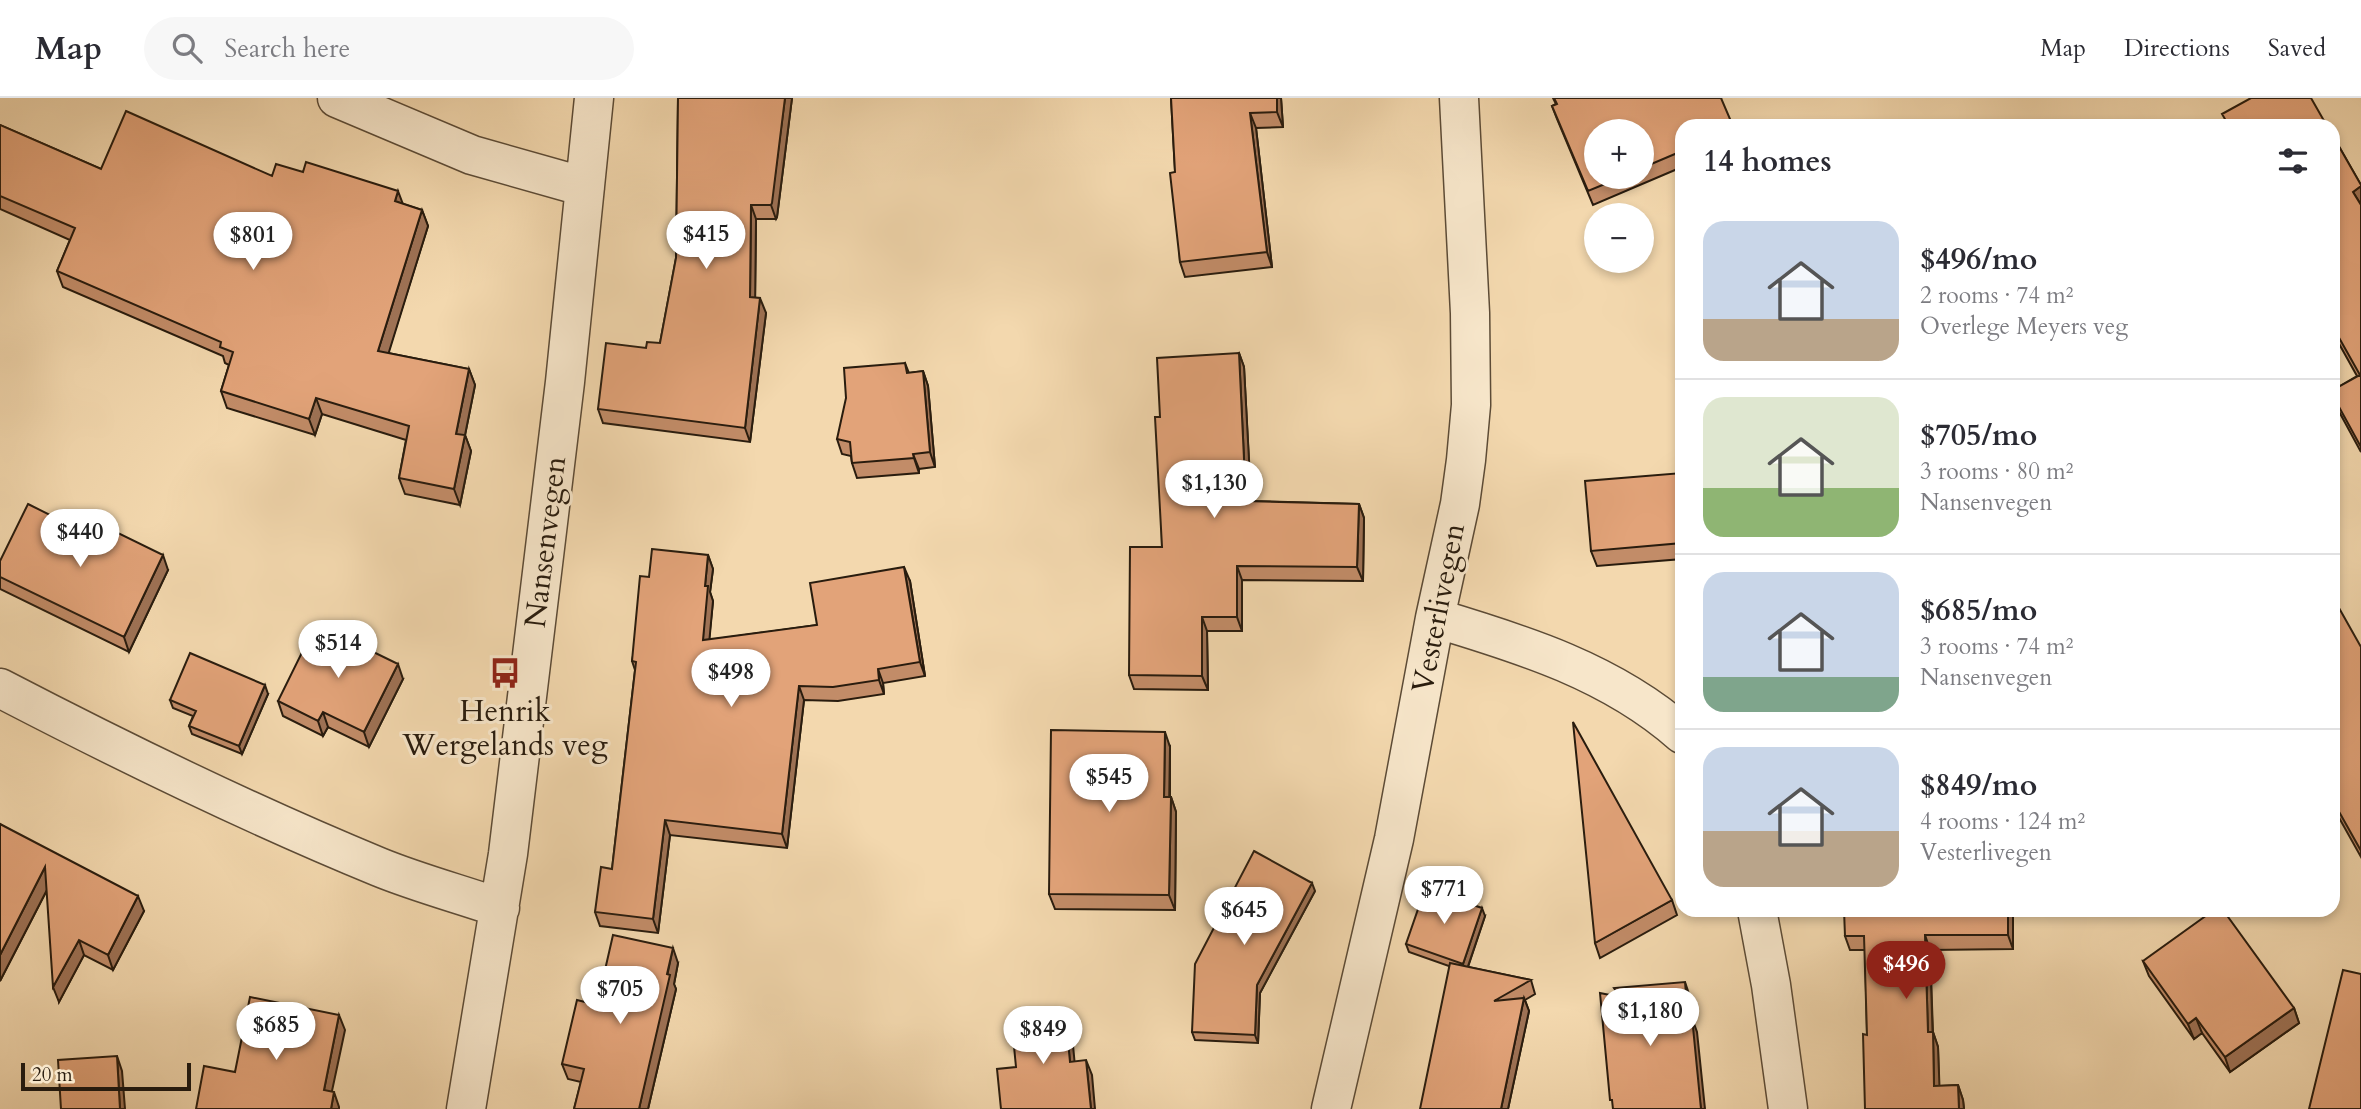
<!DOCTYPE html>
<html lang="en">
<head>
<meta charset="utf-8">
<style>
	:root { --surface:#fff; --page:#f7f7f7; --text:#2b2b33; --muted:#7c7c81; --line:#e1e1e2; --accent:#8f2418 }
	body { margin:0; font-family:Cardo,serif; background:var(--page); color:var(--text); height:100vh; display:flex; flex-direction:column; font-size:26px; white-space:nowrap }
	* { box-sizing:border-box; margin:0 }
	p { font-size:23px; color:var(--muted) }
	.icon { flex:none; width:38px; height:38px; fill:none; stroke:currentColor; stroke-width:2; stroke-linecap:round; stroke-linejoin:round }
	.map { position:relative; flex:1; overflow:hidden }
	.panel { position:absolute; left:1675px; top:21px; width:665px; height:798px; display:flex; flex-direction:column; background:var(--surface); border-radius:21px; box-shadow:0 4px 10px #0003 }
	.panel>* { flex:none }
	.fabs { position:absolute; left:1584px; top:21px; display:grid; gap:14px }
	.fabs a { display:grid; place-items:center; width:70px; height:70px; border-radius:50%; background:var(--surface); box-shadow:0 4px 10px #0003; font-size:35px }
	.scale { position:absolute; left:21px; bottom:18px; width:170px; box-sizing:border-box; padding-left:7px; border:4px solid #291c0e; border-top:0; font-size:19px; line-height:24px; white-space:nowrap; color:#291c0e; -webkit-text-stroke:5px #f7e6ca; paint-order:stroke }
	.price { position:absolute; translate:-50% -60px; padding:0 16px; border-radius:24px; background:#fff; color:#222; font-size:23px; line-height:46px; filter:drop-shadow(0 2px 4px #0008) }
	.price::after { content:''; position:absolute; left:50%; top:42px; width:21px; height:16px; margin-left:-10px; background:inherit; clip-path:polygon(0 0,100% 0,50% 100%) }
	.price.active { background:var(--accent); color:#fff }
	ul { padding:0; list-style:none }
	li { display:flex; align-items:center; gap:21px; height:175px; padding:0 28px }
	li+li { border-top:2px solid var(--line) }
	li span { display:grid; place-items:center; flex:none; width:196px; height:140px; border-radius:21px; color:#555 }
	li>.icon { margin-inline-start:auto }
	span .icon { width:84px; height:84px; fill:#fffc; stroke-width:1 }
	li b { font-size:30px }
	h2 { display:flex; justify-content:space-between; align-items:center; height:84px; padding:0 28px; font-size:30px }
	header { display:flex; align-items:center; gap:42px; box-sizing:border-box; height:98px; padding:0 35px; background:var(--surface); border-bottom:2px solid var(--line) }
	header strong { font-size:33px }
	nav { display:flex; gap:38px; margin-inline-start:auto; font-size:24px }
	.search { width:490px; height:63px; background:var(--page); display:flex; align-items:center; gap:18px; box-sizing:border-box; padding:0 24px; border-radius:38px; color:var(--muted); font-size:26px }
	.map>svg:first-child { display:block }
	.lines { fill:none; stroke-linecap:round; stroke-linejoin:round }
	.minor-casing { stroke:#5c4b36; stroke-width:41 }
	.minor { stroke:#f7e6ca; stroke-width:38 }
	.wall { fill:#c28c68; stroke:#291c0e; stroke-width:2; fill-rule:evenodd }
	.shaded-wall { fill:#9e7255; stroke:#291c0e; stroke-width:2 }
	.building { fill:#e2a379; stroke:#291c0e; stroke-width:2 }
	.labels { text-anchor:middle; stroke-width:6; stroke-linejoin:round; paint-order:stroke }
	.street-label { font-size:30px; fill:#291c0e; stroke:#f7e6ca }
	.poi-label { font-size:30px; fill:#291c0e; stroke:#f7e6ca }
</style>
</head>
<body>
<header>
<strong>Map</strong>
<div class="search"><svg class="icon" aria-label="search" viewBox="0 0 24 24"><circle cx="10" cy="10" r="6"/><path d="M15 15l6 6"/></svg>Search here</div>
<nav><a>Map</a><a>Directions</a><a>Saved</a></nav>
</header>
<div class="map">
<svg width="2361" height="1011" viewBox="0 0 2361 1011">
	<rect width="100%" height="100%" fill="#f3d8ae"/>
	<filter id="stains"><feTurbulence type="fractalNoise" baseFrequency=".00286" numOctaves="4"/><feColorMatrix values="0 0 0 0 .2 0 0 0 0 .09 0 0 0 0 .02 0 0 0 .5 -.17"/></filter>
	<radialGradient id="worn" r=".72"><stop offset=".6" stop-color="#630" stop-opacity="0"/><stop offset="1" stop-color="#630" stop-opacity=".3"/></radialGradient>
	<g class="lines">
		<defs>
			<path id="minor" d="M337,0L472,57L585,89
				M1435,520C1522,546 1612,574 1682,636
				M0,590C123,654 250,716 379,769C418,785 460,796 500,810
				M1757,812L1771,887L1788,1011
				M466,1011L508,756L565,284L594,0
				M1331,1011L1394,741L1435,520L1460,406L1466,362L1471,307L1470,215L1459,0"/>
		</defs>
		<use href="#minor" class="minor-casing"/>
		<use href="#minor" class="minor"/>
	</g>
	<path class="wall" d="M678,0H792L777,119L776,121H756L755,200L766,215L750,344L603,325L598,311L646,250L660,245L676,160Z
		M1171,0H1281L1283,29L1256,30L1272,169L1185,179L1180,164Z
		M1553,0H1721L1682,28V69L1593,107L1557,21L1552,8L1556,6ZM1642,33V79H1596Z
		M0,27L101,71L272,78L403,106L422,112L428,128L388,255L469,271L475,287L465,337L471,353L460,407L405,396L399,380L406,342L322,316L315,337L227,310L221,293L229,267L225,265L223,258L63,189L57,173L70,142L0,111Z
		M2333,38L2361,87V354L2336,308L2333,300V292L2357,278L2333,235Z
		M1239,255L1244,269L1251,403L1359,406L1364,420L1363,483L1242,482V533H1207L1208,592L1134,591L1129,577L1162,449L1160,319Z
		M905,265L909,275L923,273L928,288L935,369L919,371V375L857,380L852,365L851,358L842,356L837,341Z
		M1682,375V461L1597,468L1591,453Z
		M104,444L168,472L129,554L0,491V463Z
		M708,457L713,471L710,494L713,503L709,542L817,527L910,483L925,578L883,585L884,596L838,603L804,602L787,750L670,737L658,835L600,828L595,814L612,771L635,572L632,563L649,479Z
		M2333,514L2361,549V759L2333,709Z
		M403,581L369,649L328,629L323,638L283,618L278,603Z
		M268,596L242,656L192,636L189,628L193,618L173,610L170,602Z
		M1170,649V699H1171L1176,714L1175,812L1055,811L1049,796Z
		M0,726L144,813L113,872L84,857L59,904L47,792L0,883Z
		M1315,793L1260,895L1258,945L1195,942L1192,934Z
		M1672,802L1677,817L1600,860L1595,845Z
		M2013,812V851L1930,852L1933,934L1938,949L1939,988L1958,987L1963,1002L1964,1011L1867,937L1865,852H1850L1845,838Z
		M1485,818L1468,869L1531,882L1535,896L1525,902L1529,913L1508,1011L1449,868L1409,854L1406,846Z
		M2143,863L2294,910L2299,925L2230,974L2202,935L2194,941L2149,878Z
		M678,865L674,886L676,891L648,1011H574L581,984L568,981L562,966L597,907Z"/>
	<path class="shaded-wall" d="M785,0H792L777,119L776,121L771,107Z
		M1277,0H1281L1283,29L1277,14Z
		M1250,15L1256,30L1272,169L1267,154Z
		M2361,88V107L2353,94Z
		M398,93L404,109L395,103Z
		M751,107L756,121L755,214L750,199Z
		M422,112L428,128L384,270L378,253Z
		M760,200L766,215L750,344L745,330Z
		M1239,255L1244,269L1252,417L1246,403Z
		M469,271L475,287L462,352L456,336Z
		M923,273L928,288L935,369L930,354Z
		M316,300L322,316L315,337L309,321Z
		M465,337L471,353L460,407L454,391Z
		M913,356L919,371V375L914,360Z
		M1359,406L1364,420L1363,483L1357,469Z
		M163,457L168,472L129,554L124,539Z
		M708,457L713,471L710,494L713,503L708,557L703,542L705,488Z
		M1237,468L1242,482V533L1237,519Z
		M904,469L910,483L925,578L920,564Z
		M1202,519L1207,533L1208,592L1202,578Z
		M398,566L403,581L369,649L364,634Z
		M878,571L883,585L884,596L879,582Z
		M265,587L268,596L242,656L239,648Z
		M799,588L804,602L787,750L782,736Z
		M323,614L328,629L323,638L318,623Z
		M1165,634L1170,649L1169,714L1164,699Z
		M1171,699L1176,714L1175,812L1169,797Z
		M665,722L670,737L658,835L653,821Z
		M45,769L51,784L0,883V857Z
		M1312,785L1315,793L1260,895L1258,945L1255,937L1257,887Z
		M138,798L144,813L113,872L108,857Z
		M1482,810L1485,818L1466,874L1463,866Z
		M2008,812H2013V851L2008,837Z
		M1925,837L1930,852L1933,949L1928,934Z
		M79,842L84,857L59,904L53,889Z
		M673,850L678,865L674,886L676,891L648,1011H639Z
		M1685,884L1690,899L1692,920L1697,934L1705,1011H1701L1688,920Z
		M1524,900L1529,913L1508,1011H1501Z
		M2294,910L2299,925L2230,974L2225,959Z
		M1065,911L1071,926L1076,979L1070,964Z
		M339,917L345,932L329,1007L324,992Z
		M2196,920L2202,935L2194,941L2188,926Z
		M1933,934L1938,949L1940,1002L1934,988Z
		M117,958L122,973L125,1011H120Z
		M1086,962L1092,977L1095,1011H1091Z
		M1958,987L1963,1002L1964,1011H1959Z
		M334,994L339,1009V1011H331Z"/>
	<path class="building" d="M678,0H785L772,105L771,107H751L750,199L760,200L745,330L598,311L606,245L646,250L647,244L660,245L676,160Z
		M1171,0H1277V14L1250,15L1267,154L1180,164L1170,75L1175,74Z
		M1554,0H1721L1733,28H1682V53L1642,70V33H1596V79H1622L1588,93L1552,8L1557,6Z
		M2251,0H2311L2327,28H2229L2222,16Z
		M126,13L272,78L276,66L303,74L306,64L398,93L395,103L422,112L378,253L469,271L456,336L465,337L454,391L399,380L409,328L316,300L309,321L221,293L233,254L220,249L221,244L57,173L75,130L0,98V27L101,71Z
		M2333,38L2361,87V88L2353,94L2361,107V349L2333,298V292L2360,277L2333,229Z
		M1239,255L1246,403L1359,406L1357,469L1237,468V519H1202V578L1129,577L1130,449H1162L1155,319H1160L1157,260Z
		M905,265L907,275L923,273L930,354L913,356L914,360L852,365L850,344L837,341L846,300L844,270Z
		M1682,375V445L1591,453L1585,383Z
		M28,406L104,444L110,431L163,457L124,539L0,479V463Z
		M652,451L708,457L705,488H708L703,542L817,527L810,485L904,469L920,564L878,571L879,582L833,589L799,588L782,736L665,722L653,821L595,814L601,769L612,771L636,564L632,563L640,478L649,479Z
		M2339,510L2361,549V750L2360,751L2333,703V514Z
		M316,526L398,566L364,634L323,614L318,623L278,603Z
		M190,555L265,587L239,648L189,628L196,613L170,602Z
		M1573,624L1672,802L1595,845Z
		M1051,632L1165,634L1164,699H1171L1169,797L1049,796Z
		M0,726L138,798L108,857L79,842L53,889L45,769L0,857Z
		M1254,753L1312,785L1257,887L1255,937L1192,934L1195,866Z
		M1425,791L1482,810L1463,866L1406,846Z
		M1844,812H2008V837H1925L1928,934H1933L1934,988L1958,987L1959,1011H1865L1863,936L1867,937L1864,838H1845Z
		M2214,812H2223L2294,910L2225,959L2196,920L2188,926L2143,863Z
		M613,837L673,850L667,876L670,877L639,1011H574L584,971L562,966L577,902L597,907Z
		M1450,865L1531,882L1494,903L1524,900L1501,1011H1420Z
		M2343,872L2361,876V1011H2309Z
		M1685,884L1688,920L1692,919L1701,1011H1613L1612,1002H1610L1600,895L1620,899L1614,890Z
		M250,899L339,917L324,992L334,994L331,1011H196L204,968L235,974Z
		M1065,911L1070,964L1086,962L1091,1011H1001L997,971L1016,969L1011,917Z
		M117,958L120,1011H61L58,962Z"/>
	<defs>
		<symbol id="bus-bare" viewBox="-9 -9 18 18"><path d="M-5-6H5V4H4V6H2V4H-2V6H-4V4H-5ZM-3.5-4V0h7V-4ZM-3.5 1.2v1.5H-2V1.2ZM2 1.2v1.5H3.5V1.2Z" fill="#8f2418" stroke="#f7e6ca" stroke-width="2.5" paint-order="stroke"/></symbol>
	</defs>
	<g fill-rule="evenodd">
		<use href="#bus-bare" x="483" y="553" width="44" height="44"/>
	</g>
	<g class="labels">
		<g class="street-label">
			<text transform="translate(545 444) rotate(-83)" y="10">Nansenvegen</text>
			<text transform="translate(1438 510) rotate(-79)" y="10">Vesterlivegen</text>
		</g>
		<g class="poi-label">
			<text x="505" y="623">Henrik<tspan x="505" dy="34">Wergelands veg</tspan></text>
		</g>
	</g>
	<rect width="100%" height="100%" filter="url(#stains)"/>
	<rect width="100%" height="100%" fill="url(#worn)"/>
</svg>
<div class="fabs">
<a>+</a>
<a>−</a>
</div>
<div class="scale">20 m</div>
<b class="price" style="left:706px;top:173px">$415</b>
<b class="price" style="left:253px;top:174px">$801</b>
<b class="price" style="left:1214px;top:422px">$1,130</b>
<b class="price" style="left:80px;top:471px">$440</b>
<b class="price" style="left:338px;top:582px">$514</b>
<b class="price" style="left:731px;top:611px">$498</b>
<b class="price" style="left:1109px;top:716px">$545</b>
<b class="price" style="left:1444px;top:828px">$771</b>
<b class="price" style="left:1244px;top:849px">$645</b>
<b class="price active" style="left:1906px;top:903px">$496</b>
<b class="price" style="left:620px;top:928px">$705</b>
<b class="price" style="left:1650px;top:950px">$1,180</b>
<b class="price" style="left:276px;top:964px">$685</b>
<b class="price" style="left:1043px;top:968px">$849</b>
<section class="panel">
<h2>14 homes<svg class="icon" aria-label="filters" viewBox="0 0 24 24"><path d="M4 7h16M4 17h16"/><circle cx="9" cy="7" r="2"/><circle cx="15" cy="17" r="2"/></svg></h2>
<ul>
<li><span style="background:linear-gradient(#c9d6e8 70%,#b9a48a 0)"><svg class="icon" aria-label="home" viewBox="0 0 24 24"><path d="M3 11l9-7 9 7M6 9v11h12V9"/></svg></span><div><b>$496/mo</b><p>2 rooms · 74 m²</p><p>Overlege Meyers veg</p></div></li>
<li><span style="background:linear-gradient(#dfe7d0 65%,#8fb573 0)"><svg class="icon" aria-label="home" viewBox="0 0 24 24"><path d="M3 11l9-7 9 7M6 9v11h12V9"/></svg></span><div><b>$705/mo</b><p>3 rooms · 80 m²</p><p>Nansenvegen</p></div></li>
<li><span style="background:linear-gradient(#c9d6e8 75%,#7fa58c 0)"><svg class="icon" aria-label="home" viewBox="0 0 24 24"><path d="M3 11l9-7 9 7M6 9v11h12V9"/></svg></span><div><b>$685/mo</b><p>3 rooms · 74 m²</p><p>Nansenvegen</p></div></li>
<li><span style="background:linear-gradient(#c9d6e8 60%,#b9a48a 0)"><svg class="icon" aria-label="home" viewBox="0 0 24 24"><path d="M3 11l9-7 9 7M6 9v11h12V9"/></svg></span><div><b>$849/mo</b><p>4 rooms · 124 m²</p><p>Vesterlivegen</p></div></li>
</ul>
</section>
</div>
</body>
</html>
